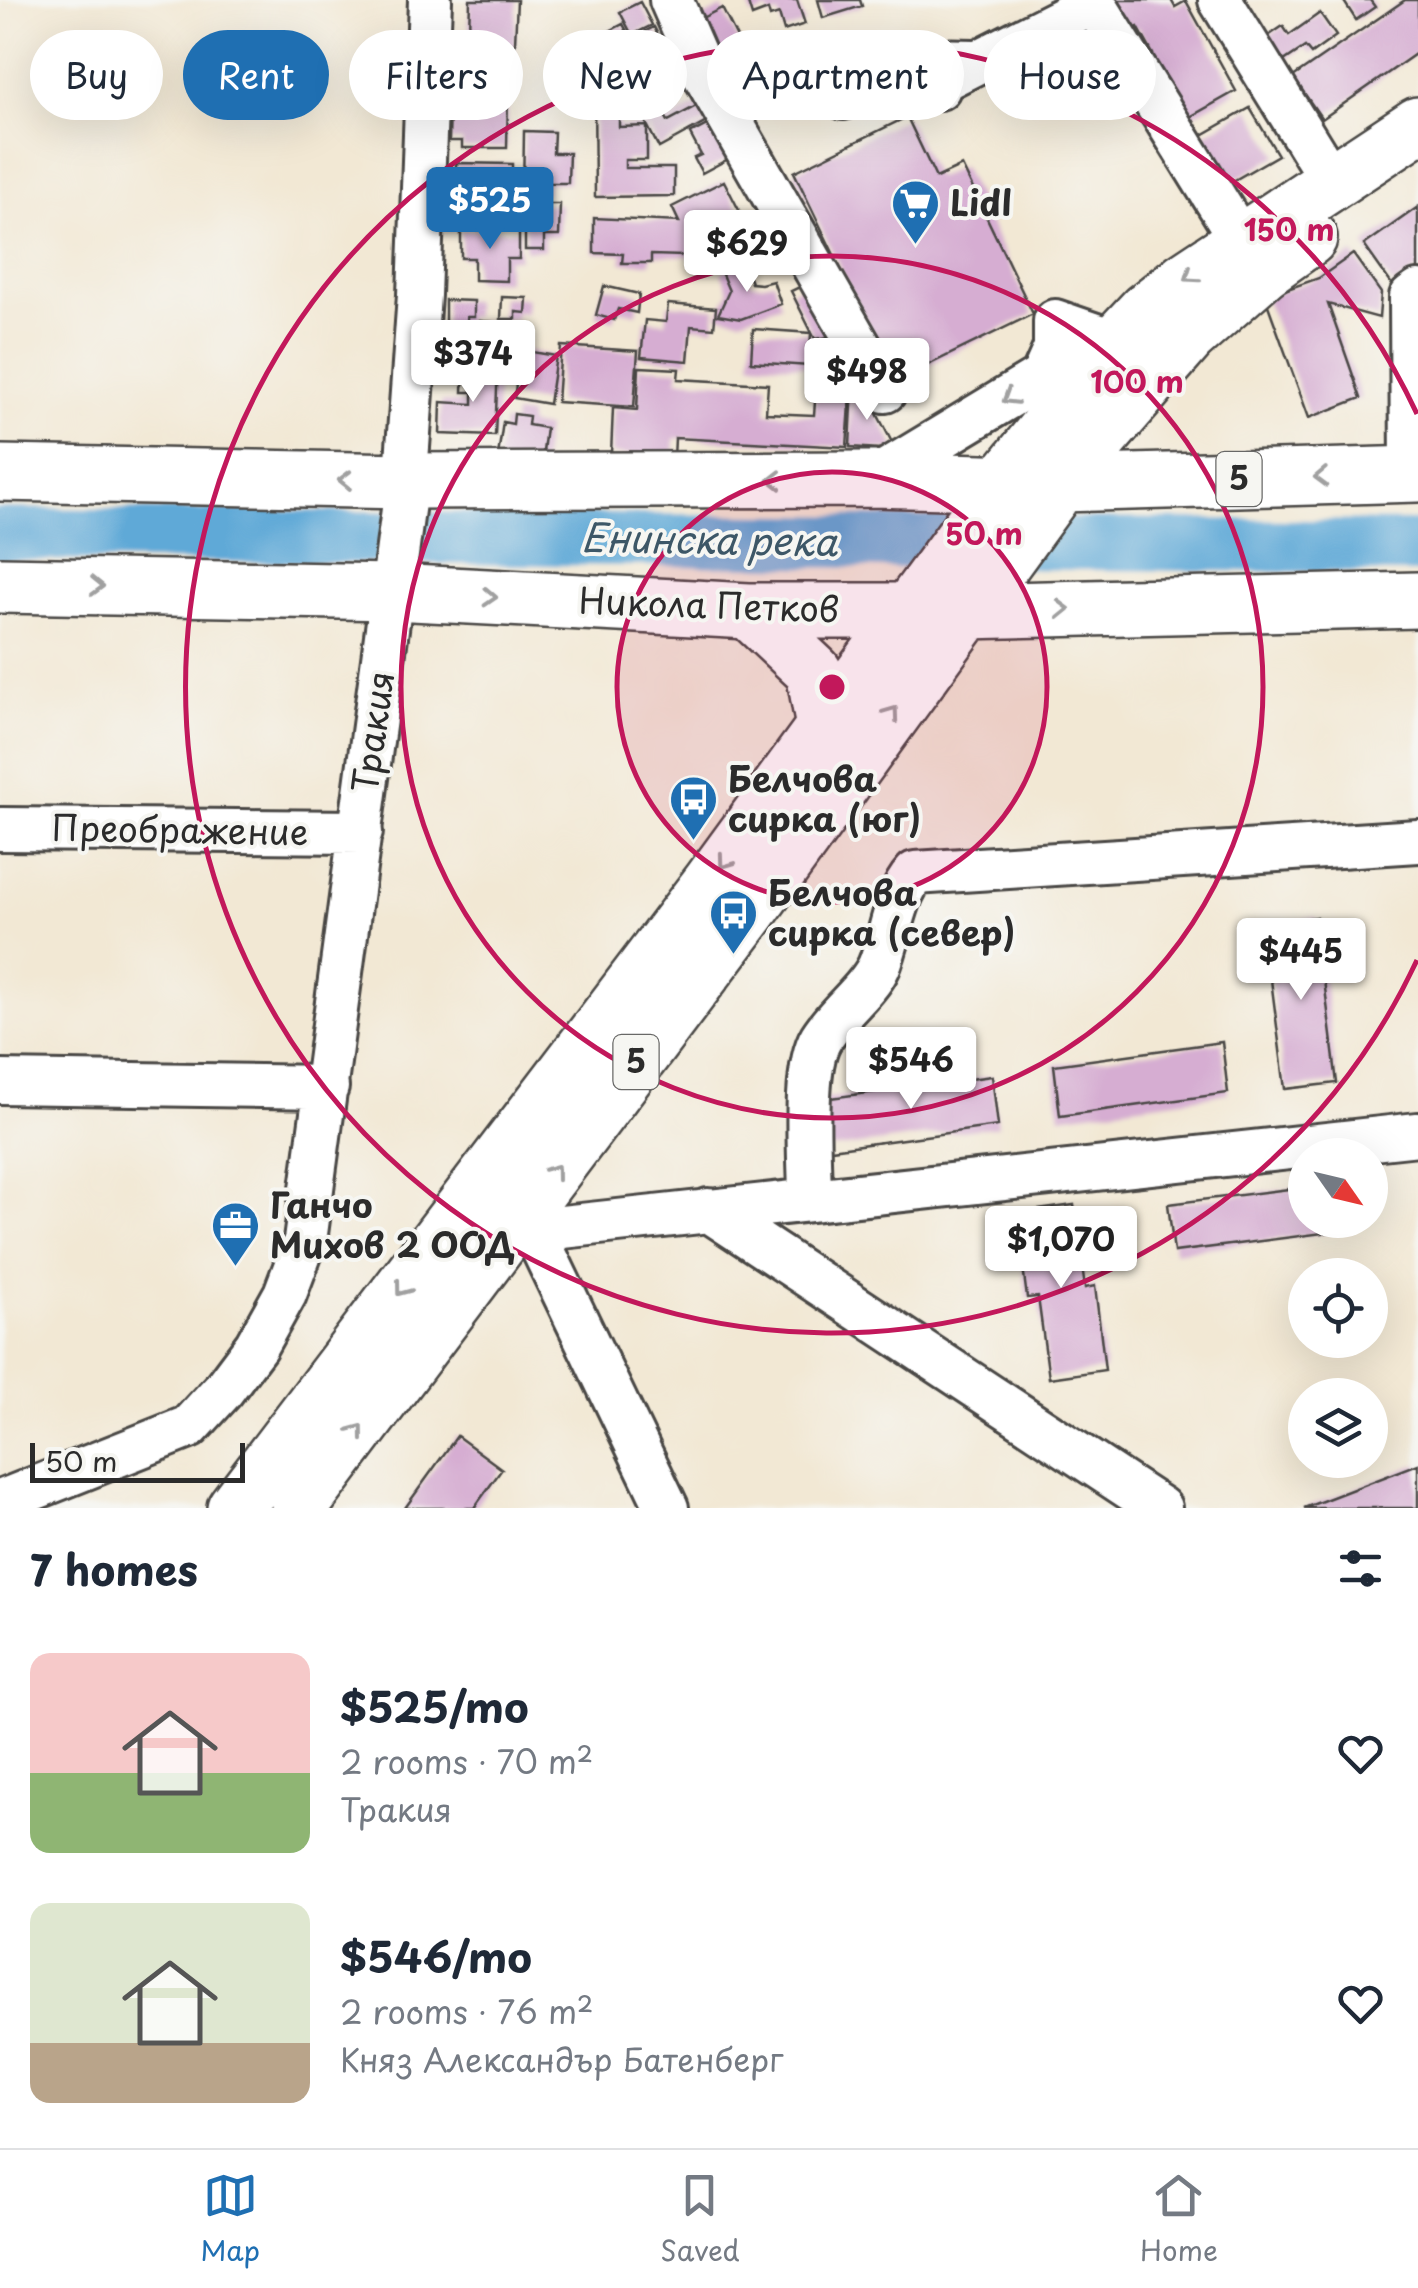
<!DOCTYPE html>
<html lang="en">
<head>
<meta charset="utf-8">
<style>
	:root { --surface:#fff; --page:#f6f6f7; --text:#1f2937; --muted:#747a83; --line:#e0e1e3; --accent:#1f6fb2 }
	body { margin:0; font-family:"Playpen Sans",sans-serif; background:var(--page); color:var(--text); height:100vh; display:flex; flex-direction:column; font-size:38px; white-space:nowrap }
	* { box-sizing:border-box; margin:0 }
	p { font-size:32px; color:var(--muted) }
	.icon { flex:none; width:55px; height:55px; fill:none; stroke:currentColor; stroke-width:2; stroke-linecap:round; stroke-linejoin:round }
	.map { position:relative; height:1508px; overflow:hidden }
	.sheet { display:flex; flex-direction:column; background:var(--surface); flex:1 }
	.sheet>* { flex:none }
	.guide { position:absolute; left:30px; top:30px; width:1360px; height:90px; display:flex; gap:20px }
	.needle { width:65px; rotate:124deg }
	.controls { position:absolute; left:1288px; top:1138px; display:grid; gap:20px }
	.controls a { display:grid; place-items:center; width:100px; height:100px; border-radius:50%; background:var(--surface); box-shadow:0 10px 40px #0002; font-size:50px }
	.scale { position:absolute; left:30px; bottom:25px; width:215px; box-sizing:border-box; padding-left:10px; border:5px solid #2b2b2b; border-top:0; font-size:28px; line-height:35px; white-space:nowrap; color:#2b2b2b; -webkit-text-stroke:8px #f6f6f2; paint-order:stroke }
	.price { position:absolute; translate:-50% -85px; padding:0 22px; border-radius:10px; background:#fff; color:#222; font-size:32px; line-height:65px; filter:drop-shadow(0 2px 5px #0008) }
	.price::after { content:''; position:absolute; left:50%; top:60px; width:30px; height:22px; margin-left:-15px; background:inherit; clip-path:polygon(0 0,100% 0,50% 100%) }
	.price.selected { background:var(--accent); color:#fff }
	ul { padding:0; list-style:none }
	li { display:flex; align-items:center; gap:30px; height:250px; padding:0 30px }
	li span { display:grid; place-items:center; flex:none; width:280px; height:200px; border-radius:20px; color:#555 }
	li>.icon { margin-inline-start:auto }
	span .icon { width:120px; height:120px; fill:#fffc; stroke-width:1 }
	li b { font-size:42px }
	h2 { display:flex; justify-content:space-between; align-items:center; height:120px; padding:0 30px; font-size:42px }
	.pill { padding:0 35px; border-radius:45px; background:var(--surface); box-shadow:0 10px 40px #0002; font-size:35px; line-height:90px }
	.pill.selected { background:var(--accent); color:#fff }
	.dock { display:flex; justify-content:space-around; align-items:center; height:140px; border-top:2px solid var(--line); background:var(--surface); font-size:28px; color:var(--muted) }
	.dock a { display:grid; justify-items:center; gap:5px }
	.dock .selected { color:var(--accent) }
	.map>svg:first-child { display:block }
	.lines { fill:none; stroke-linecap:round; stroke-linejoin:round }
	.river { stroke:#5fa9d7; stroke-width:52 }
	.building { fill:#d6add2 }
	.minor-casing { stroke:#494744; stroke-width:48 }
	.major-casing { stroke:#494744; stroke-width:60 }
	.minor { stroke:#fff; stroke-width:42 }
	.major { stroke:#fff; stroke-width:55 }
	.oneway { stroke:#a0a0a0 }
	.ring { fill:none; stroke:#c2185b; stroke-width:5 }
	.labels { text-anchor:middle; stroke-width:8; stroke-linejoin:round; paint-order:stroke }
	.shield { fill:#f6f6f2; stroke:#686867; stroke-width:2.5 }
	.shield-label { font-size:32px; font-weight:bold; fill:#2b2b2b }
	.poi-label { font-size:35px; font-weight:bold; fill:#2b2b2b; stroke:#f6f6f2; text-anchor:start }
	.street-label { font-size:35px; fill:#2b2b2b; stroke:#f6f6f2 }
	.water-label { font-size:38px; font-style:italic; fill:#3d5767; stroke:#f6f6f2 }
	.centre { fill:#c2185b; stroke:#f6f6f2; stroke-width:5 }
	.ring-label { font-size:30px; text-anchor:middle; font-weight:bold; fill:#c2185b; stroke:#f6f6f2; stroke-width:8; stroke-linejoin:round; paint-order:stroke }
</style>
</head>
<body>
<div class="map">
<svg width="1418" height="1508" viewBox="0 0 1418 1508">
	<rect width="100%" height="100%" fill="#f6f6f2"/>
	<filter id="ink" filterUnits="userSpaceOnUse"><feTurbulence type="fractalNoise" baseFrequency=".01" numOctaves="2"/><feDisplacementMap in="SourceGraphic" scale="20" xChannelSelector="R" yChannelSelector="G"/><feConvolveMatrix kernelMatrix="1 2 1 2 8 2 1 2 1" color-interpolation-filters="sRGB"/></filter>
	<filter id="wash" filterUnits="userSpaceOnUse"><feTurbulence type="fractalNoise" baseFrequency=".0048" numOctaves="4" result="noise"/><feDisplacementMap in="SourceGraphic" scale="40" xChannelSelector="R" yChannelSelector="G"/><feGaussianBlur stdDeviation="2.25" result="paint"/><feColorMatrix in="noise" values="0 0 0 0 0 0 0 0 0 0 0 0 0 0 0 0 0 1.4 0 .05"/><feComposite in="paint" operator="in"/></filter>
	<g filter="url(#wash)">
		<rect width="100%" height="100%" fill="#f2e8d4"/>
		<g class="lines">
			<path class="river" d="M0,534L1418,547"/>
		</g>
		<g id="blocks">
			<path class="building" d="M470,0H517L514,65L468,63Z
				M747,0H797L805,24L784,31L779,14L770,17L768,10L752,16Z
				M818,0H860L862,6L823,18Z
				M1101,0H1171L1175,7L1186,1L1236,91L1188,118L1147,57L1153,54L1138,27L1126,34Z
				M1343,0H1370L1375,7L1356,20Z
				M1405,0H1418V52L1322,119L1293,77Z
				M640,2L652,25L632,35L620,12Z
				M722,8L744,52L720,65L698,20Z
				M1320,13L1336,36L1311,54L1305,47L1275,67L1258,43L1283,26L1289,35Z
				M623,24L631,39L654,27L669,56L648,67L641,54L596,78L579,47Z
				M480,89L508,90L507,148H462V141H449L450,105H463V98L480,99Z
				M594,90H619V127L647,126V160H625V168H674V196L595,197Z
				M702,103L710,120L659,148L643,117L660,107L668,121Z
				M1250,108L1278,155L1219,189L1192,141Z
				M907,117L936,178L962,166L1033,314L895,381L794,172Z
				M711,123L730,158L702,173L694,158L701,155L690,134Z
				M524,131L554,132L553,153H569L568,183H547V193H523Z
				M456,163L512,164V216L455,215Z
				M724,181L741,214L720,225L719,257L651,255V263H622L623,254L594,253V218L679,222L672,207Z
				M525,204H560L559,236H544V250H525Z
				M1418,207V269L1393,286L1364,245Z
				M461,230H519V259H507V281L474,280V258H461Z
				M1353,254L1381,293L1379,318L1328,304L1361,398L1309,418L1265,297L1319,278Z
				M744,264L751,283L761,284L773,281L781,304L741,319L718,315L729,291L721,272Z
				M808,283L836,336L815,339L791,291Z
				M604,286L639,294L637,313L618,309L614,320L596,315Z
				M502,297L527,298L526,313L516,312V319H501Z
				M445,300L474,301V317H467V338L445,337Z
				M668,304L716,308L714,328L691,326L688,361L641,357L645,320L666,322Z
				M480,321L492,322L491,339L479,338Z
				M753,329L811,333L809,366L751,362Z
				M838,342L858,378L823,379L824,345Z
				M561,346L638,351L634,407L557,402Z
				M521,350L556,356L549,404L514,398Z
				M464,365L498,366L495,436L440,434L441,402L473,404V392H463Z
				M639,367L679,369L678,379L768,384L766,413L814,415L816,388L851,390L847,447L675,438L674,458L611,454L613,408L637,410Z
				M853,383H861L896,450L850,447Z
				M514,414L529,416L528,425L546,428L540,475L496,469L503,422L513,424Z
				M1316,917L1337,1083L1285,1089L1264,925Z
				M1222,1042L1228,1093L1060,1116L1054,1065Z
				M992,1076L998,1126L831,1149L823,1099Z
				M1305,1187V1220H1346L1347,1230L1174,1252L1168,1204Z
				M1074,1205L1085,1288L1095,1286L1105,1370L1049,1378L1038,1297L1027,1298L1016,1213Z
				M457,1436L502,1469L474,1508H405Z
				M1418,1464V1508H1304Z"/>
		</g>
	</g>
	<g filter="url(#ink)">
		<use href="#blocks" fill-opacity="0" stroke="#494744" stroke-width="2.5"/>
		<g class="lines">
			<defs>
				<path id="minor" d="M671,0L702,71L885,391
					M1092,0L1242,242
					M1220,0L1332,182
					M939,88L940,81L1094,3
					M844,98L907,64L926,60L975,61
					M1412,474L1411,297L1418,292
					M873,479L1042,377L1055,348V321L1116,342
					M0,829L361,832
					M0,1082L327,1087
					M810,1199C810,1159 802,1070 821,1038C837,1012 868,991 879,966C891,937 894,896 915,873L1418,841
					M708,1210L1160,1508
					M0,1502L189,1427L223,1390L256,1346L285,1294L305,1241L404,502L419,295L430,0
					M667,1508L544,1252V1229L1418,1134"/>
				<path id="major" d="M0,473L406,481L873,479L1060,484L1418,474
					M0,585L393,592L749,611H966L1418,600
					M749,611L814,672L824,727
					M235,1508L711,882L1004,481L1116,342L1146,310L1184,280L1418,125
					M299,1508L749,912L1060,484L1189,336L1264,270L1309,238"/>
			</defs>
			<use href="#minor" class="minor-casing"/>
			<use href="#major" class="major-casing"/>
			<use href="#minor" class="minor"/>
			<use href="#major" class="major"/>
		</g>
		<defs><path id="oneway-chevron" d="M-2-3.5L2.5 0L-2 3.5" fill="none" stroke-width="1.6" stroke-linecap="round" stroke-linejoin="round" transform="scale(2.5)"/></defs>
		<g class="oneway">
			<use href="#oneway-chevron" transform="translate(1191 276) rotate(145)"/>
			<use href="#oneway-chevron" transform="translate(1009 398) rotate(148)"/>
			<use href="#oneway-chevron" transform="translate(1321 477) rotate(178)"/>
			<use href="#oneway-chevron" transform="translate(345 480) rotate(-179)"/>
			<use href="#oneway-chevron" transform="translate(775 480) rotate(180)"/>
			<use href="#oneway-chevron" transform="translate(97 586) rotate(1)"/>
			<use href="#oneway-chevron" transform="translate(490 597) rotate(3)"/>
			<use href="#oneway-chevron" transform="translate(1063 609) rotate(-1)"/>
			<use href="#oneway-chevron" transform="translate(892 713) rotate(-54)"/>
			<use href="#oneway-chevron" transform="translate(725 862) rotate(126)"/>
			<use href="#oneway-chevron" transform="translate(554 1171) rotate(-53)"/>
			<use href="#oneway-chevron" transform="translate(402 1289) rotate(127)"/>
			<use href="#oneway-chevron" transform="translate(358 1431) rotate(-53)"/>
		</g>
	</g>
	<circle cx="832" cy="687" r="215" fill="#c2185b" fill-opacity=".12"/>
	<g class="ring">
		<circle cx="832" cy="687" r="215"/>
		<circle cx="832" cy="687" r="431"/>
		<path d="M1417 960A646 646 0 1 1 1417 414"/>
	</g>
	<defs>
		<symbol id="supermarket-pin" viewBox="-11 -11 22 30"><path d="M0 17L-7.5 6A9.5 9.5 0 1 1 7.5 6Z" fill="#1f6fb2" stroke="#f6f6f2"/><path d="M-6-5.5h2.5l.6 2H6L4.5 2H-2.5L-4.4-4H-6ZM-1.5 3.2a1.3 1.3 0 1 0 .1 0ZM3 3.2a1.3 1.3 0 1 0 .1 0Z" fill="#fff"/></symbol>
		<symbol id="bus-pin" viewBox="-11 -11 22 30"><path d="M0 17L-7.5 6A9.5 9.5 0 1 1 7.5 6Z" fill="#1f6fb2" stroke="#f6f6f2"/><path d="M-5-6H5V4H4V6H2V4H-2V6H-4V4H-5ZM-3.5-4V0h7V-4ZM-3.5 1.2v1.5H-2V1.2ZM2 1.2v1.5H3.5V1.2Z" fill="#fff"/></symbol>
		<symbol id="office-pin" viewBox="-11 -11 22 30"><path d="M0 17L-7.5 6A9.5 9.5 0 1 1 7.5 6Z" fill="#1f6fb2" stroke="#f6f6f2"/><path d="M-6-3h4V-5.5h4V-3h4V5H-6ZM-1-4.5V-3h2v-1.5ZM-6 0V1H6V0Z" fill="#fff"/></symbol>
	</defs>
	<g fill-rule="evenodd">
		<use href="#supermarket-pin" x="888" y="176" width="55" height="75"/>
		<use href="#bus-pin" x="666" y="772" width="55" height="75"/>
		<use href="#bus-pin" x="706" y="886" width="55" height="75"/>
		<use href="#office-pin" x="208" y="1198" width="55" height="75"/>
	</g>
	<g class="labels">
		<g class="shield">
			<rect x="1216.5" y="452" width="45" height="54" rx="8"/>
			<rect x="613.5" y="1035" width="45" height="54" rx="8"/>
		</g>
		<g class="shield-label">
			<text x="1239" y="490">5</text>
			<text x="636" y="1073">5</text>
		</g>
		<g class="poi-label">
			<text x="950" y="216">Lidl</text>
			<text x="728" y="792">Белчова<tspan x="728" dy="40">сирка (юг)</tspan></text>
			<text x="768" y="906">Белчова<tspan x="768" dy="40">сирка (север)</tspan></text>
			<text x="270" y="1218">Ганчо<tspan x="270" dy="40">Михов 2 ООД</tspan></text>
		</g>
		<g class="street-label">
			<text transform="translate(709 606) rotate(2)" y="12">Никола Петков</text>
			<text transform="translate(374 732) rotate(-82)" y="12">Тракия</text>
			<text transform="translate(180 831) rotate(1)" y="12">Преображение</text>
		</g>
		<g class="water-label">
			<text transform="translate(709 541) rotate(1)" y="13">Енинска река</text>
		</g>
	</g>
	<circle cx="832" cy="687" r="15" class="centre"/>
	<g class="ring-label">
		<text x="1289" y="241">150 m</text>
		<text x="1137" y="393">100 m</text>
		<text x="984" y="545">50 m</text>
	</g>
</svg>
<div class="controls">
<a><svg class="needle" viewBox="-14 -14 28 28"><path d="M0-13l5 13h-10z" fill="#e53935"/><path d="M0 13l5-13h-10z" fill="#747a83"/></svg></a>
<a><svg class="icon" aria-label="locate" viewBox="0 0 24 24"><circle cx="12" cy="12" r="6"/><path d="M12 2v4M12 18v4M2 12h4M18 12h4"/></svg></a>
<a><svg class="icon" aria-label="layers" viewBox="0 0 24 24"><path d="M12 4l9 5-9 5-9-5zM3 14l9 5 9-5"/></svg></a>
</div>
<div class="scale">50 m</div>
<b class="price selected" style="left:490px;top:252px">$525</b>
<b class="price" style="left:747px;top:295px">$629</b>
<b class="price" style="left:473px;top:405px">$374</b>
<b class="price" style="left:867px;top:423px">$498</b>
<b class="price" style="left:1301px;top:1003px">$445</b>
<b class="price" style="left:911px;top:1112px">$546</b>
<b class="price" style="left:1061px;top:1291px">$1,070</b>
<div class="guide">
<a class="pill">Buy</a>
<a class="pill selected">Rent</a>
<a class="pill">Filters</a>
<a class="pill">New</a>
<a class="pill">Apartment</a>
<a class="pill">House</a>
</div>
</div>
<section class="sheet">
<h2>7 homes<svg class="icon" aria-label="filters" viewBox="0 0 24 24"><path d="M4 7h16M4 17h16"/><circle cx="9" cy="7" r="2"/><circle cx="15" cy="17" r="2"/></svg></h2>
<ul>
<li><span style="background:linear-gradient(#f6c9c9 60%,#8fb573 0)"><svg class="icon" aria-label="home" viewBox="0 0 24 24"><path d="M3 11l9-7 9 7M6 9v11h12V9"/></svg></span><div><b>$525/mo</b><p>2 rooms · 70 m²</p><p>Тракия</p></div><svg class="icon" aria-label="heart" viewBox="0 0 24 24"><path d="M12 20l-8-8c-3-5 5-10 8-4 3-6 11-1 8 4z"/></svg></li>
<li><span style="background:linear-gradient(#dfe7d0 70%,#b9a48a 0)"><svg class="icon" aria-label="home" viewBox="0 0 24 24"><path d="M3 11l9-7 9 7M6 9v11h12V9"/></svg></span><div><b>$546/mo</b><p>2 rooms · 76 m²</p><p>Княз Александър Батенберг</p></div><svg class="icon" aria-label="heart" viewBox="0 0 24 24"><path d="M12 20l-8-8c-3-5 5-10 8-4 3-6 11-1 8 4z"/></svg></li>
</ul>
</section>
<nav class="dock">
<a class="selected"><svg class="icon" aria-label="map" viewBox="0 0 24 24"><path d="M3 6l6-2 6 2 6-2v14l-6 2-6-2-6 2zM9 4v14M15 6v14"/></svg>Map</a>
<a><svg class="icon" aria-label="saved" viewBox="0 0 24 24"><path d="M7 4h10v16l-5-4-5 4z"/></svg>Saved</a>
<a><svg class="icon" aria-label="home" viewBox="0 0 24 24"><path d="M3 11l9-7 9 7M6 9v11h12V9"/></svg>Home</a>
</nav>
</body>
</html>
